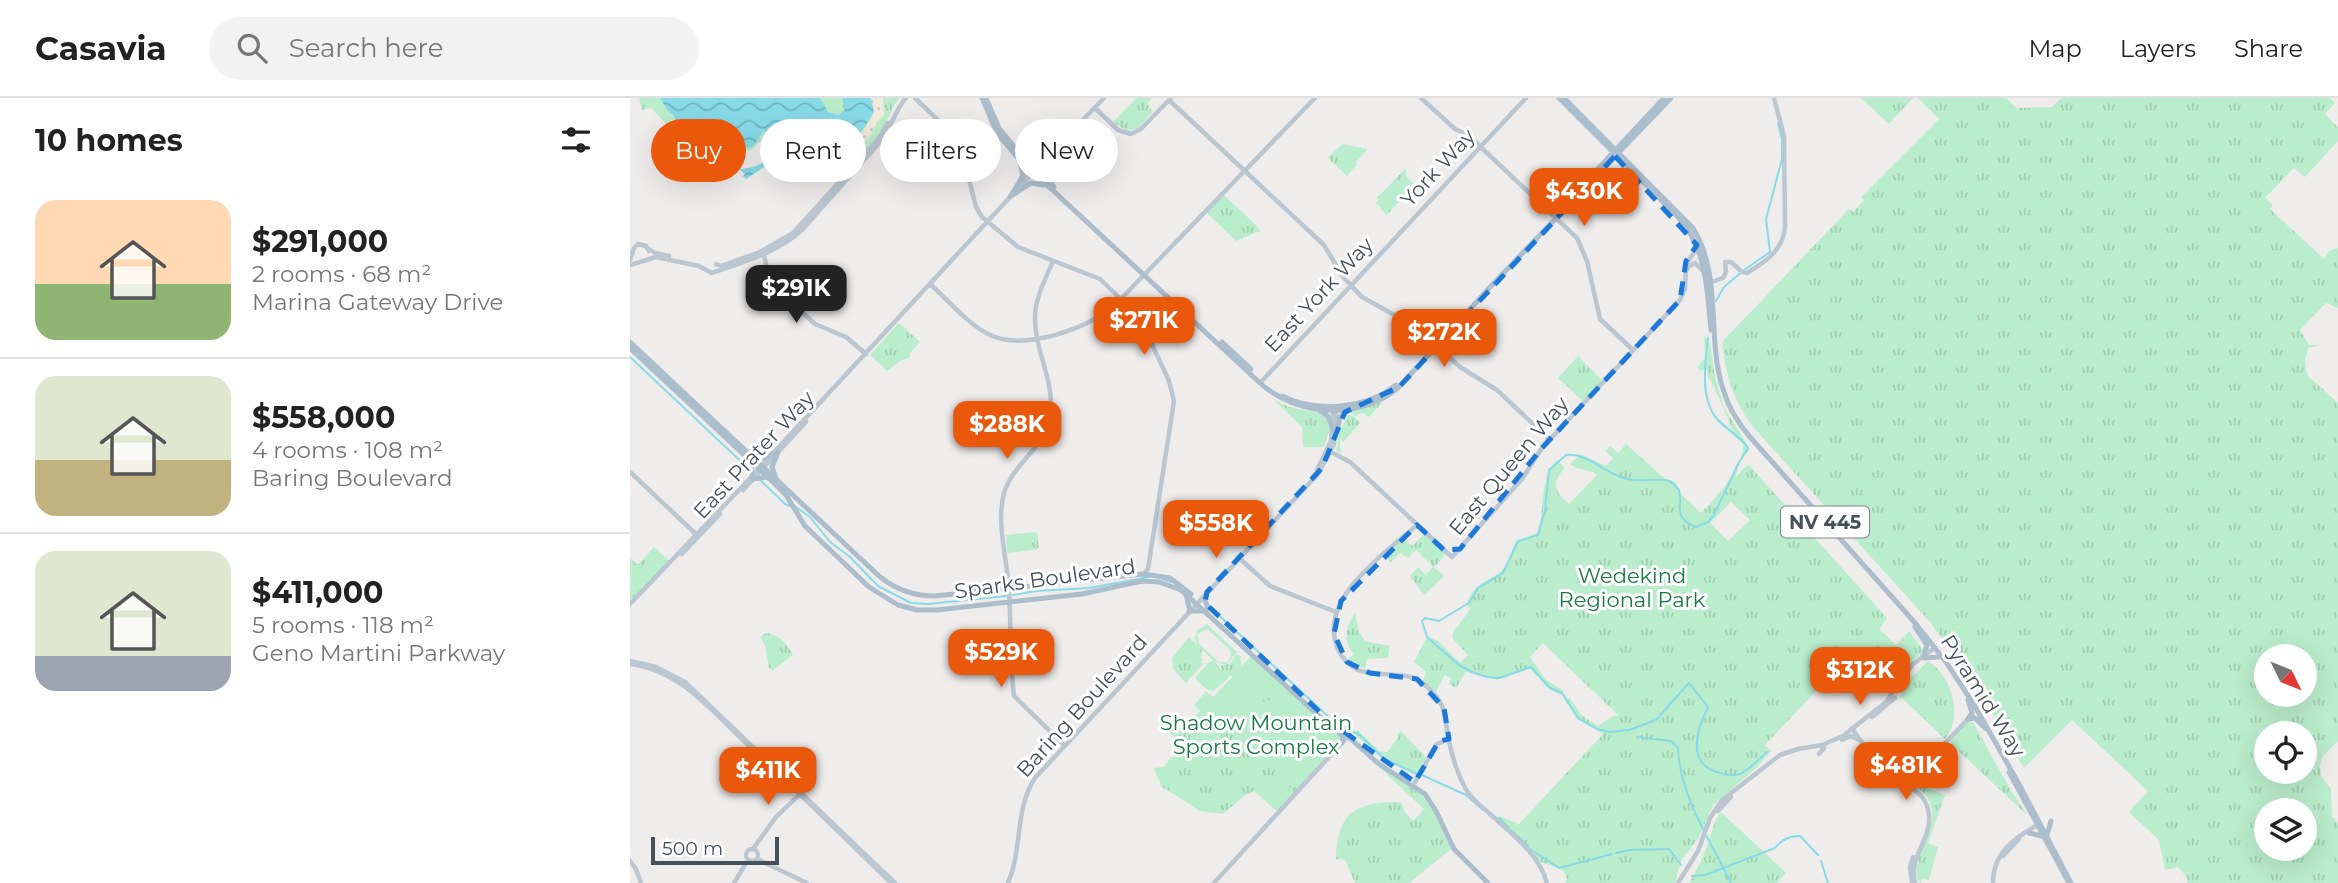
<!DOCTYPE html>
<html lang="en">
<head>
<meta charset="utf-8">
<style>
	:root { --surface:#fff; --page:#f2f2f2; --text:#222; --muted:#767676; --line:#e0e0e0; --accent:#ea580c }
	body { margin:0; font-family:Montserrat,sans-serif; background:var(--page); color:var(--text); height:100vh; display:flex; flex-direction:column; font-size:26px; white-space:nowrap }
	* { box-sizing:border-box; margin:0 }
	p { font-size:23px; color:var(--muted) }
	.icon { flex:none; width:38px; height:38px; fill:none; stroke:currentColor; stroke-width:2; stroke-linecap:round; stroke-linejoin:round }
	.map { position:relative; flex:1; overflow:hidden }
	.sheet { display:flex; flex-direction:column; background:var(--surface); width:630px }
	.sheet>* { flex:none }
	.banner { position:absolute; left:21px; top:21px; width:665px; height:63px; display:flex; gap:14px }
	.needle { width:46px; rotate:133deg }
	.fabs { position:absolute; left:1624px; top:546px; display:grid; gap:14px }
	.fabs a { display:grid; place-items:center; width:63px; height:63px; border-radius:50%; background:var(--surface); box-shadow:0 7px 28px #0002; font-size:35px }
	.scale { position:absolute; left:21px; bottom:18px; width:128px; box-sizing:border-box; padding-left:7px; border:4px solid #455159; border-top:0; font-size:19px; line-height:24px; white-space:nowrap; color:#455159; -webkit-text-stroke:5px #fff; paint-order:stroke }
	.price { position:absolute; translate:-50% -60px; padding:0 16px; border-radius:14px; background:var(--accent); color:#fff; font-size:23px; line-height:46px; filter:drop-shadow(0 2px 4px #0008) }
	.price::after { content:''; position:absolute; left:50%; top:42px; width:21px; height:16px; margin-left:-10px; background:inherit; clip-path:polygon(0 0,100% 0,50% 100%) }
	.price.selected { background:#222; color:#fff }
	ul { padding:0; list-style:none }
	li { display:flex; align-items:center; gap:21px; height:175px; padding:0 35px }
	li+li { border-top:2px solid var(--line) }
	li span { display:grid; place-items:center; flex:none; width:196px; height:140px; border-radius:21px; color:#555 }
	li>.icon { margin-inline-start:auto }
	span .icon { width:84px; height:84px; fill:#fffc; stroke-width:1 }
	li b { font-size:30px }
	h2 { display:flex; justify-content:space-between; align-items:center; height:84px; padding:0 35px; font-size:30px }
	.tag { padding:0 24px; border-radius:32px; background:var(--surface); box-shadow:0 7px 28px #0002; font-size:24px; line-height:63px }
	.tag.selected { background:var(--accent); color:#fff }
	header { display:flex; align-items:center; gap:42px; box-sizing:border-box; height:98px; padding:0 35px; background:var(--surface); border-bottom:2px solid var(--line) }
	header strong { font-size:33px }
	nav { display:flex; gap:38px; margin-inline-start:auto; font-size:24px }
	.search { width:490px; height:63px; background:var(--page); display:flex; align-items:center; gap:18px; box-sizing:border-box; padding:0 24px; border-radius:38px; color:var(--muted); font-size:26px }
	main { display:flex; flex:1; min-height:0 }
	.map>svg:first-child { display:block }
	.grass { fill:url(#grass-tufts); fill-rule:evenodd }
	.sand { fill:url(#sand-dots) }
	.pitch { fill:#baedcb; fill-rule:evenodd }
	.water { fill:url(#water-waves) }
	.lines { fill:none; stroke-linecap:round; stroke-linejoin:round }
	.stream { stroke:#88dae9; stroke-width:2 }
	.secondary { stroke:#bac6d0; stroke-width:4.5 }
	.primary { stroke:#acbdcb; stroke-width:5 }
	.marked { fill:none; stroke:#1c78d9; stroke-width:5; stroke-dasharray:14 9; stroke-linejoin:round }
	.labels { text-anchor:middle; stroke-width:6; stroke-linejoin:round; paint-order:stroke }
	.shield { fill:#fff; stroke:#7d858b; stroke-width:2 }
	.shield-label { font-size:19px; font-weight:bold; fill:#455159 }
	.street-label { font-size:21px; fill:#455159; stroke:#fff }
	.park-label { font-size:21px; fill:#187843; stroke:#fff }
</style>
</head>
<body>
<header>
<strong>Casavia</strong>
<div class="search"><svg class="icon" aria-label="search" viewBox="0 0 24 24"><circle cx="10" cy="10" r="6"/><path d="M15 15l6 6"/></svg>Search here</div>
<nav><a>Map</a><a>Layers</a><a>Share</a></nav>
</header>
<main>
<section class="sheet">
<h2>10 homes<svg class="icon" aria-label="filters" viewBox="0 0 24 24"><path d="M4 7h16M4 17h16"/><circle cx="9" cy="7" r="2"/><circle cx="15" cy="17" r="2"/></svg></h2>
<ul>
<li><span style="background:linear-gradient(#ffd9b3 60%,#8fb573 0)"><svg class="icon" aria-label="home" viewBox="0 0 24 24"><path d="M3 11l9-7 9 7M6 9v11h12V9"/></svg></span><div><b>$291,000</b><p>2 rooms · 68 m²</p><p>Marina Gateway Drive</p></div></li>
<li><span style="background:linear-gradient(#dfe7d0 60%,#c2b280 0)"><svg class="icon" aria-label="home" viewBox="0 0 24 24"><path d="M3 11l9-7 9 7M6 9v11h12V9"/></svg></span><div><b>$558,000</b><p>4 rooms · 108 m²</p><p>Baring Boulevard</p></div></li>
<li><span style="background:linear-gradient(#dfe7d0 75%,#9aa5b1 0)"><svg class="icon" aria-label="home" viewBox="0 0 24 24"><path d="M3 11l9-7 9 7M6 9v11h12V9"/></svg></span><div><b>$411,000</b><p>5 rooms · 118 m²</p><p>Geno Martini Parkway</p></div></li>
</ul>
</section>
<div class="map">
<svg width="1708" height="785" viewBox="0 0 1708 785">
	<defs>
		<pattern id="grass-tufts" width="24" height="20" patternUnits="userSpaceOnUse" patternTransform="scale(1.75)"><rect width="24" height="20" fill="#baedcb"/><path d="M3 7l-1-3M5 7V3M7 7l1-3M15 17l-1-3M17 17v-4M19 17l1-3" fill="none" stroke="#a1cdb1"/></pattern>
		<pattern id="sand-dots" width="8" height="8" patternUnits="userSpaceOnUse" patternTransform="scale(1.75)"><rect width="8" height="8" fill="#f1e9dc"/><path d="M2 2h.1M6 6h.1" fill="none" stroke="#d0cabf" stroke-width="1.8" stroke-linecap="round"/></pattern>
		<pattern id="water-waves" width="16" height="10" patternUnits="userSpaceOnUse" patternTransform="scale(1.75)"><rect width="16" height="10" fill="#88dae9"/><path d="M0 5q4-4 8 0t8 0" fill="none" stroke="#71b3c0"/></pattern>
	</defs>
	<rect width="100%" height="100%" fill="#efecec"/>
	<path class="grass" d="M9,0H270L263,9L251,35L223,68L194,50L191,51L179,39L169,47L157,37V32L152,31L136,37L122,52H106L80,42L77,45L44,28L41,31L21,10L12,12Z
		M506,0H522L517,6L523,13L509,30L497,33L483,24Z
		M1231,0H1283L1259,26Z
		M1288,0H1376L1387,10L1422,9L1431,0H1700L1705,5L1695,16L1708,30V43L1675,79L1664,70L1635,100L1643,107L1640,111L1694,161L1699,153L1708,150V210L1696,205L1670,232L1679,247H1690L1678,250L1675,264L1677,277L1708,305V643L1692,659L1690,668L1691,678L1701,691L1702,718L1708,725V785H1558L1555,777L1548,769L1535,772L1529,742L1499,714L1518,693L1442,622L1394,670L1350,594L1300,524L1123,329C1104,304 1095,276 1092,244L1219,111L1223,114L1234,102L1231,99L1309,21ZM1636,558H1675V597H1636ZM1636,635H1675V674H1636ZM1636,712H1675V751H1636Z
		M712,46L738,51L726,64L727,66L717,78L698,60Z
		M776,70V78L788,90L773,99L757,117L746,105L749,102L747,100Z
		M594,97L626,127L630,133L606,143L576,114Z
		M269,225L290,244L280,255V259L270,263L257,273L240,257Z
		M1074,238L1080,245L1085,279L1094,310L1120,351L1110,364L1105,380L1118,366L1257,520L1249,531L1266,547L1279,533L1294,553L1278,567L1262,591L1222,555L1135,647L1141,653L1126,670L1083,707L1069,739L1051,763L1045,785H935L937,781L933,772L908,763L868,721L869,718L889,726L973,636L945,619L935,602L940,600L951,617L968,628L983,618H989L913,545L900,559L916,582L934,593L931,597L919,591L900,571L867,582L836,574L826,590L819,586L821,580L815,577L805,595L793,583L796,574L784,564L798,538L808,543L830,565L838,557L822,540L824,533L840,512L837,505C843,487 855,484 869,475C877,470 882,453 885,444L907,435C916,412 908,381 927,362L935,370C921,385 924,393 939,406L967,377C959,370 949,373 940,366L950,356L976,368L983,360L976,353L980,348L988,355L996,346L1034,380L1045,384L1052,397L1071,415C1086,400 1115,369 1113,346L1087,323L1081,314L1104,334C1097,321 1085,287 1078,279L1077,272L1074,271L1071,273L1067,269L1075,260ZM1101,404L1120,422L1098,443L1080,425Z
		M948,258L972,282L953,303L928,280Z
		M644,302L659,309L690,315L696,319L700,330L694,349H673L672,329Z
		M750,304L751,306L739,319L733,315L725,318L721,314C713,317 711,323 711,331L718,317H722L730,325L713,344L710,339V350L712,353L709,355L706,353L712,319L717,314Z
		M407,434L409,451L377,455L376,437Z
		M794,436L816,456L804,469L814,478L794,497L780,478L788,469L796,477L803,469L786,452L778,460L770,455L761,464L755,458L774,441L782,448Z
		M24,449L39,463L0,503V460L8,467Z
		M725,515L729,534L735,543L760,548L758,560L737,561L735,571L717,562L724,556C712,541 716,530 725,515Z
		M136,535C148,536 158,546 163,557L142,573L139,570L135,547L130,539Z
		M559,539L572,552L571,560L573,561L571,564L573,566L556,585L543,571L542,560Z
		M606,556L612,559L610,561L612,568L621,558L712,641L647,713L624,693L613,699L593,716L570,713L531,688L524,670L533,669L552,648L538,633L556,628L570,613L564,607L576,593L583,599L602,579L601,577L599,579L592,572L591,568L601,565Z
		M1298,563C1322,578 1334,619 1315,641L1270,598L1282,579Z
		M1338,623L1343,624L1380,691L1398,718L1320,645L1328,632Z
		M727,632L750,653L757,654L768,640L767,636L771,633L796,659L787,678L753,661L724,635Z
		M745,665L792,697L803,712L821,751L779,785H725L715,762L706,761C706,714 728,703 771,704L774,713L783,723L794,711Z
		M1287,686L1315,697L1298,745L1308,749L1299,782L1292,781L1291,785L1287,782C1281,749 1324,719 1287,689Z
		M1091,714L1156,775L1147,785H1059C1066,774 1073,759 1078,745C1082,734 1084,722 1091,714Z"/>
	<path class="sand" d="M241,0H253L254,17C242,27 244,42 227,48L224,56L219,52L243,18Z"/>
	<path class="pitch" d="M577,526L607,554L596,567L584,563L599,580L583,593L576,591L565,580L579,564L584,563L567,547L565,541L567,533ZM577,531L600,552L601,558L597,564H589L569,546L568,536Z
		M613,568L640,592L604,630L578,607Z
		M616 628a26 26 0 1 1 52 0a26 26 0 1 1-52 0Z
		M688,621L712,642L694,662L670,640Z
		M671,643L693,663L672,686L649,666Z
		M651,680L664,694L647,713L632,700Z"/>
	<path class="water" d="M30,0H190L198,14L209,17L215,12L212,0H241L244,14L215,59L183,39L164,36L143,63L116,81L113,78L115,76L109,71C129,70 141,62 152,45C156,39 158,37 158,31L151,28L132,35L123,49C97,54 68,33 45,22L44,17L38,13Z"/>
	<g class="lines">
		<path class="stream" d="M1086,203L1094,189L1114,172L1140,154L1136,121L1152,61V41L1148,25
			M1078,240C1075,266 1069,304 1090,324C1099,333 1111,339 1118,350L1109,364L1084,417L1078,424L1066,429C1042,419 1053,410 1049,392L1040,383C1020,379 1007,387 986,377C969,370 956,355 936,357L919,372L915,412L908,437L888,443L873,475L848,490L839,505L809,523L795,520L792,523L797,539L829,567L842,574L857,579L869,580L901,569L920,590L932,595L949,621L967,631L979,634L999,632L1026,622L1059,585L1078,609C1066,633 1056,667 1090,675C1097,677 1106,678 1112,675C1121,670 1129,661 1137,654
			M0,259L120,372
			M130,382L155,406L160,408
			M166,409L180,419L200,444L220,459L248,488L281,505L298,506L376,498
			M532,481L541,484
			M383,497L406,493L459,490L519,479
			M580,509L704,624L730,637L753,660L787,676
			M1007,639L1041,643L1048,650C1050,699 1080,742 1101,785
			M792,677L836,697L853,712
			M869,720L879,730
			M883,734L898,748
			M900,751L929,770L982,756
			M986,755L1000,752L1039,751L1051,767
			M1191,763L1198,785
			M1062,778L1075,777L1145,750C1150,743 1160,737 1170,738L1188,757"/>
		<path class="secondary" d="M285,0L329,42L346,109L352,119L388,149L470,181L500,210L515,231L539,283L544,303L518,471L513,476
			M791,0L825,31L838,37L947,140L957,163L970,221L1003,252
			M539,2L694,147L713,179L732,199L786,229L830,269L867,292L920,342
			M465,10L488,32L501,36L511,31L541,0
			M426,50L474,0
			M389,87L415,61
			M388,91L418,59
			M19,151L25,155L39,158
			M134,157L139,178L150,194L185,226L216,239L236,256
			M0,162L4,150L8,146L16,148L19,153
			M423,163C416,180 405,200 405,219C404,252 426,285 420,319C415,350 383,365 374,395C366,425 377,461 379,491C381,527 380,563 384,598L434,647
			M86,166L91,168L130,154L163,135L249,40L258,25
			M0,167L26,159L69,168L82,175C112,164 148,155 172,132L251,43C262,29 264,13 276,0
			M1056,173L1059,168L1065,165L1072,172
			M1079,185L1093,180L1096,174L1095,164H1101L1112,174L1117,175C1135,164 1154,152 1155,128L1154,38L1144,0
			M300,186C318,202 337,225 358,236C392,254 459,231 486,206L685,0
			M630,285L896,0
			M699,353L720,364L822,459L892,381L912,350L1050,202L1055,191L1056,166L1067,150
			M687,372L701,343L703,311
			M0,374L68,438
			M113,392L176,324
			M787,427C756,455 688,500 707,549C711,559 718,567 728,572C749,580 778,571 795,587C819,608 813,616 819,643C822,659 829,680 837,693C843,703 852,708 860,716C881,735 910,757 917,785
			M52,456L90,416
			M608,459L640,488L706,514
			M0,506L109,392L382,97
			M0,563L26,569L55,584L265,785
			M0,566C50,572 83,614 118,647
			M1242,619L1265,600
			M1222,630C1233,649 1249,665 1266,679C1280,691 1298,695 1299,718C1301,743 1278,759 1285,785
			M1212,642L1221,638L1227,641
			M1189,656L1194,650
			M140,667L261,785
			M785,684L807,646L819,641
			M1281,692L1297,664L1338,621
			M1088,713L1101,699
			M116 757a6 6 0 1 1 12 0a6 6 0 1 1-12 0Z
			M123,751L146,719L171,695
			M1373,758L1389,741
			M127,761L177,785
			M0,763L6,771L11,785
			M104,785L116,765
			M378,785C393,751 384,712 405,680L688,376L704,346L706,311
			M584,785L720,636
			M1048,785L1068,753L1080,720L1092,702L1150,657L1168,651L1192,647L1213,638L1256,604L1283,566L1303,551
			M1282,785L1280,769L1283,759
			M1363,785C1363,754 1385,740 1409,726"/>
		<path class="primary" d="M352,0L367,35L387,59L630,285C666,318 730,323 769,289L862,187L1041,0
			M356,0L369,30L395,62
			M929,0L1049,120C1077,152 1077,192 1081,232
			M934,0L1063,130C1093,179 1076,239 1093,291C1098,309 1108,325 1120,339L1286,526L1316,564L1343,605L1389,686L1441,785
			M423,55C414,69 414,76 424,89
			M392,58C408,67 416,58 429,48
			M383,97L401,85L414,87
			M380,99L393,78L390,64
			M935,106L1034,0
			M0,244L249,478C266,492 284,498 305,498L513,476L540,480L561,496
			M592,244L621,271
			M0,250L144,385L156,397L175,428L239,489L268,507L287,512H307L452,496L512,483L529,484L551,492L700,628L722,642L749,666L795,696L806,713L824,751L858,785
			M652,298C685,315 737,311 766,287
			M690,313L698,318L703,331
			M707,332L710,319L719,312
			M125,361L136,360L142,356
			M121,364L122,377
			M146,380L142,369L148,354
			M123,381L137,379
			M577,494L575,502L578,511
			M556,497L559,509
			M559,513H573
			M1285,529L1297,547L1294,557
			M1294,560L1309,559
			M1338,602L1342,615L1338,621L1345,620L1355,630
			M709,635L713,639L712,645
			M1379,674L1439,785
			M1399,735L1412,738
			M1417,737L1421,723"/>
	</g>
	<path class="marked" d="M985,58L1067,147L1056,163L1050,202L912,350L830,451L814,452L787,427L711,503L704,536L717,564L740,575L787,581L814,610L819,641L809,643L785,684L699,623L575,505L577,494L692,370L715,314L769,289Z"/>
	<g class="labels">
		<rect class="shield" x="1151" y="408.5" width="88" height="31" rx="5"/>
		<g class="shield-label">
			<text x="1195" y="431">NV 445</text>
		</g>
		<g class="street-label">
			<text transform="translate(808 70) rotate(-47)" y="7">York Way</text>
			<text transform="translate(689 197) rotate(-47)" y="7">East York Way</text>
			<text transform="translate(124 357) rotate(-47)" y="7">East Prater Way</text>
			<text transform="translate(879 368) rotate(-50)" y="7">East Queen Way</text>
			<text transform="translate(415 481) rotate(-8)" y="7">Sparks Boulevard</text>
			<text transform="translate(1353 598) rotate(58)" y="7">Pyramid Way</text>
			<text transform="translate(452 608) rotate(-48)" y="7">Baring Boulevard</text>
		</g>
		<g class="park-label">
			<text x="1002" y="485">Wedekind<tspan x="1002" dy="24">Regional Park</tspan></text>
			<text x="626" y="632">Shadow Mountain<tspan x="626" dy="24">Sports Complex</tspan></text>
		</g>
	</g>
</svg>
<div class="fabs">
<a><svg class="needle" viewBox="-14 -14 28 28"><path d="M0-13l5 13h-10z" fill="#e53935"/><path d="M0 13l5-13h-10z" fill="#767676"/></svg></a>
<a><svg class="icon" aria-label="locate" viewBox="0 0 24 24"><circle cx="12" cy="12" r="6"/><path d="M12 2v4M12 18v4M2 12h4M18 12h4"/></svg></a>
<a><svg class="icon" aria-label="layers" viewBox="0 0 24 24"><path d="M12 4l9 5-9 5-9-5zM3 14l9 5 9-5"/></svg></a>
</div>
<div class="scale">500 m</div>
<b class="price" style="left:954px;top:130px">$430K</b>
<b class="price selected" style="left:166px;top:227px">$291K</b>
<b class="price" style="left:514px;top:259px">$271K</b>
<b class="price" style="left:814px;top:271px">$272K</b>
<b class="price" style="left:377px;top:363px">$288K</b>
<b class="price" style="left:586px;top:462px">$558K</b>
<b class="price" style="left:371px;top:591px">$529K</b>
<b class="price" style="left:1230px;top:609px">$312K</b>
<b class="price" style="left:1276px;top:704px">$481K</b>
<b class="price" style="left:138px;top:709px">$411K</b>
<div class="banner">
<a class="tag selected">Buy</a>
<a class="tag">Rent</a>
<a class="tag">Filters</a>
<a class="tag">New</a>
</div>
</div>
</main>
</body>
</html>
